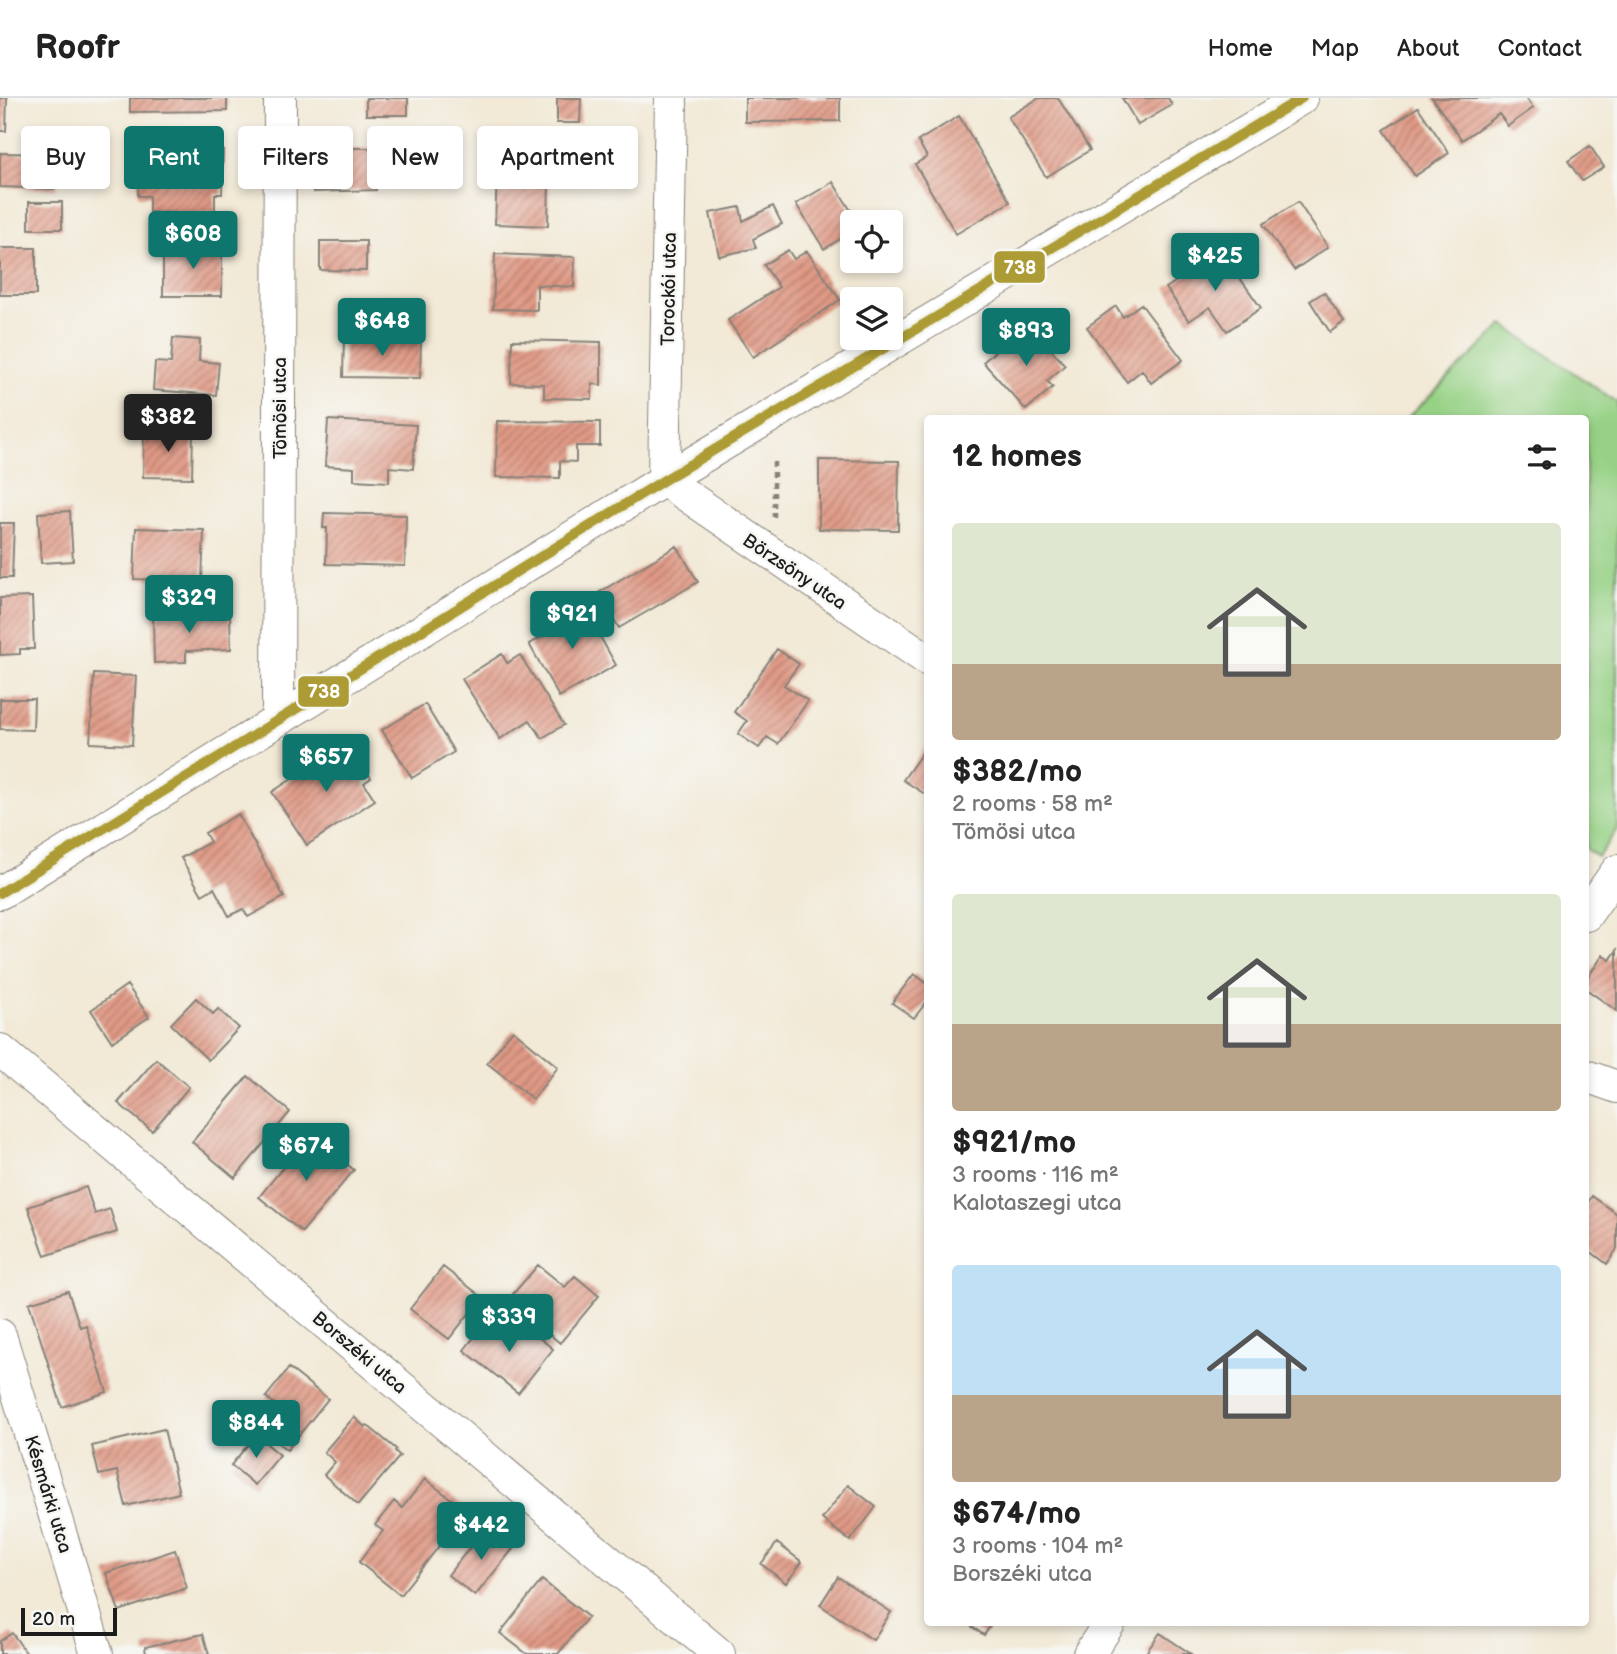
<!DOCTYPE html>
<html lang="en">
<head>
<meta charset="utf-8">
<style>
	:root { --surface:#fff; --page:#f2f2f2; --text:#222; --muted:#767676; --line:#e0e0e0; --accent:#0f766e }
	body { margin:0; font-family:"Balsamiq Sans",sans-serif; background:var(--page); color:var(--text); height:100vh; display:flex; flex-direction:column; font-size:26px; white-space:nowrap }
	* { box-sizing:border-box; margin:0 }
	p { font-size:23px; color:var(--muted) }
	.icon { flex:none; width:38px; height:38px; fill:none; stroke:currentColor; stroke-width:2; stroke-linecap:round; stroke-linejoin:round }
	.map { position:relative; flex:1; overflow:hidden }
	.sheet { position:absolute; left:924px; top:317px; width:665px; height:1211px; display:flex; flex-direction:column; background:var(--surface); border-radius:7px; box-shadow:0 4px 10px #0003 }
	.sheet>* { flex:none }
	.top-card { position:absolute; left:21px; top:28px; width:665px; height:63px; display:flex; gap:14px }
	.controls { position:absolute; left:840px; top:112px; display:grid; gap:14px }
	.controls a { display:grid; place-items:center; width:63px; height:63px; border-radius:7px; background:var(--surface); box-shadow:0 4px 10px #0003; font-size:35px }
	.scale { position:absolute; left:21px; bottom:18px; width:96px; box-sizing:border-box; padding-left:7px; border:4px solid #1c1c1c; border-top:0; font-size:19px; line-height:24px; white-space:nowrap; color:#1c1c1c; -webkit-text-stroke:5px #f6f6f2; paint-order:stroke }
	.price { position:absolute; translate:-50% -60px; padding:0 16px; border-radius:7px; background:var(--accent); color:#fff; font-size:23px; line-height:46px; filter:drop-shadow(0 2px 4px #0008) }
	.price::after { content:''; position:absolute; left:50%; top:42px; width:21px; height:16px; margin-left:-10px; background:inherit; clip-path:polygon(0 0,100% 0,50% 100%) }
	.price.active { background:#222; color:#fff }
	ul { padding:0; list-style:none }
	li { display:grid; align-content:center; gap:14px; height:371px; padding:0 28px }
	li span { display:grid; place-items:center; height:217px; border-radius:7px; color:#555 }
	li>.icon { margin-inline-start:auto }
	span .icon { width:126px; height:126px; fill:#fffc; stroke-width:1 }
	li b { font-size:30px }
	h2 { display:flex; justify-content:space-between; align-items:center; height:84px; padding:0 28px; font-size:30px }
	.pill { padding:0 24px; border-radius:7px; background:var(--surface); box-shadow:0 4px 10px #0003; font-size:24px; line-height:63px }
	.pill.active { background:var(--accent); color:#fff }
	header { display:flex; align-items:center; gap:42px; box-sizing:border-box; height:98px; padding:0 35px; background:var(--surface); border-bottom:2px solid var(--line) }
	header strong { font-size:33px }
	nav { display:flex; gap:38px; margin-inline-start:auto; font-size:24px }
	.map>svg:first-child { display:block }
	.green { fill:#96d185; stroke:#597650; stroke-width:2 }
	.building { fill:url(#building-hatch) }
	.lines { fill:none; stroke-linecap:round; stroke-linejoin:round }
	.minor-casing { stroke:#878279; stroke-width:34 }
	.path { stroke:#878279; stroke-width:4.5; stroke-dasharray:5 5; stroke-linecap:butt }
	.minor { stroke:#fff; stroke-width:32 }
	.bus-1-casing { stroke:#f6f6f2; stroke-width:16 }
	.bus-1 { stroke:#ad9c35; stroke-width:10 }
	.labels { text-anchor:middle; stroke-width:5; stroke-linejoin:round; paint-order:stroke }
	.street-label { font-size:19px; fill:#1c1c1c; stroke:#f6f6f2 }
	.line-badge { stroke:#f6f6f2; stroke-width:2.5 }
	.badge-label { font-size:19px; text-anchor:middle; font-weight:bold; fill:#fff }
</style>
</head>
<body>
<header>
<strong>Roofr</strong>
<nav><a>Home</a><a>Map</a><a>About</a><a>Contact</a></nav>
</header>
<div class="map">
<svg width="1617" height="1556" viewBox="0 0 1617 1556">
	<defs>
		<pattern id="building-hatch" width="6" height="6" patternUnits="userSpaceOnUse" patternTransform="scale(1.75)"><rect width="6" height="6" fill="#e09a86"/><path d="M-1 1l2-2M0 6l6-6M5 7l2-2" fill="none" stroke="#b57d6d"/></pattern>
	</defs>
	<rect width="100%" height="100%" fill="#f6f6f2"/>
	<filter id="ink" filterUnits="userSpaceOnUse"><feTurbulence type="fractalNoise" baseFrequency=".0143" numOctaves="2"/><feDisplacementMap in="SourceGraphic" scale="14" xChannelSelector="R" yChannelSelector="G"/><feConvolveMatrix kernelMatrix="1 2 1 2 8 2 1 2 1" color-interpolation-filters="sRGB"/></filter>
	<filter id="wash" filterUnits="userSpaceOnUse"><feTurbulence type="fractalNoise" baseFrequency=".00686" numOctaves="4" result="noise"/><feDisplacementMap in="SourceGraphic" scale="28" xChannelSelector="R" yChannelSelector="G"/><feGaussianBlur stdDeviation="1.57" result="paint"/><feColorMatrix in="noise" values="0 0 0 0 0 0 0 0 0 0 0 0 0 0 0 0 0 1.4 0 .05"/><feComposite in="paint" operator="in"/></filter>
	<g filter="url(#wash)">
		<rect width="100%" height="100%" fill="#f2e9d6"/>
		<path class="green" d="M1503,227L1617,304V731L1598,759L1586,751V320H1407Z"/>
		<g id="blocks">
			<path class="building" d="M0,0H7L6,33H0Z
				M130,0H227V13L130,14Z
				M366,0H408V17H366Z
				M557,0H581L580,25H557Z
				M745,0H840V23L745,24Z
				M1039,0H1058L1090,52L1046,79L1008,19Z
				M1122,0H1168L1172,7L1138,27Z
				M1432,0H1526L1533,10L1508,28L1499,16L1462,42Z
				M1418,9L1449,55L1415,78L1384,32Z
				M959,18L1010,104L956,136L915,66L927,59L918,43Z
				M1590,48L1604,69L1582,83L1568,63Z
				M139,49L223,52L222,96H215V115H199L198,123L173,122V115L149,114V98H138Z
				M312,50H375L376,92L313,94Z
				M0,55L57,56L56,91L0,89Z
				M497,77L549,79L548,128L495,126Z
				M833,84L858,124H852V134L824,151L796,106Z
				M29,104H62V131H29Z
				M1298,104L1328,149L1294,172L1263,126Z
				M773,108L782,126L753,141L756,150L719,158L710,115L740,109L743,123Z
				M184,143H215V154H222V198H163V154H183Z
				M320,143H366V173L320,172Z
				M0,150H36V197H0Z
				M788,152L794,161L807,153L840,202L753,259L728,222L779,189L764,167Z
				M1221,153L1261,210L1227,233L1210,209L1189,223L1166,190Z
				M495,156L575,159L574,189L537,187V212L493,211Z
				M1324,194L1344,224L1330,234L1310,203Z
				M1141,206L1183,262L1151,285L1142,272L1127,284L1087,229L1116,208L1123,219Z
				M1033,231L1065,267L1047,283L1053,289L1026,312L983,264L1005,245L1010,251Z
				M344,239L421,241L420,280L343,279Z
				M173,240L200,242L199,263L219,265L216,297L153,292L155,264L171,265Z
				M512,242L601,244V287L592,286V301L544,300V286L511,285Z
				M328,322L416,327L413,371L389,369V384L354,382V370L325,368Z
				M497,323L600,324V348H576V364L560,363V380L496,379Z
				M144,333L193,334L192,380L143,379Z
				M819,362L899,363L898,432L819,431Z
				M70,413L73,463L41,465L38,415Z
				M324,415L406,417L405,468L326,466L327,430H323Z
				M0,425H14L12,480H0Z
				M136,430L204,432L202,483L134,481Z
				M677,448L698,484L619,530L598,495Z
				M32,499L34,551H20V556L0,557V500Z
				M580,503L616,567L559,599L529,546L555,532L549,521Z
				M230,515L231,551L186,553V564L154,565L153,517Z
				M777,551L799,566L784,587L808,603L778,646L767,639L759,650L738,636L747,623L734,614Z
				M502,556L507,565L520,557L564,627L542,640L530,622L500,641L462,581Z
				M94,576L136,578L132,647L90,645Z
				M0,601H34L33,632L0,631Z
				M425,606L454,654L412,680L382,632Z
				M347,645L371,680L364,685L375,702L307,747L272,694Z
				M928,646V698L903,682Z
				M238,716L284,799L248,819L243,811L229,818L214,790L202,797L181,760L210,744L205,735Z
				M1617,852V913L1586,891V882L1603,857L1610,862Z
				M914,876L928,886V902L914,920L892,905Z
				M127,887L149,919L112,944L91,912Z
				M196,900L213,916L218,911L239,930L208,962L171,926Z
				M513,932L558,969L533,1001L487,965Z
				M156,961L189,989L152,1033L118,1005Z
				M248,978L290,1014L235,1080L192,1044Z
				M310,1036L354,1072L302,1134L259,1099Z
				M86,1089L95,1116L110,1111L117,1134L45,1158L28,1109Z
				M1592,1098L1617,1116V1151L1607,1166L1586,1150V1107Z
				M538,1167L565,1189L575,1178L599,1198L560,1245L532,1222L537,1216L513,1196Z
				M443,1169L482,1199L449,1241L410,1211Z
				M68,1193L80,1229L86,1227L107,1294L62,1309L29,1205Z
				M486,1224L508,1241L521,1225L553,1251L518,1295L464,1252Z
				M289,1270L328,1301L287,1352L262,1332L279,1310L266,1299Z
				M354,1319L365,1329L367,1327L396,1351L395,1353L400,1358L358,1407L324,1377L335,1364L324,1354Z
				M164,1331L179,1395L126,1408L117,1373L99,1377L92,1348Z
				M256,1337L280,1357L255,1387L231,1367Z
				M425,1381L467,1413L400,1497L359,1464L383,1433L375,1427L394,1403L402,1410Z
				M848,1387L876,1409L850,1443L822,1421Z
				M486,1429L513,1451L475,1498L448,1477Z
				M777,1445L802,1464L786,1485L761,1466Z
				M175,1452L187,1490L119,1513L106,1475Z
				M838,1479L891,1514L873,1542L820,1507Z
				M542,1482L588,1519L558,1556H527L500,1535Z
				M965,1524H993L984,1537Z
				M12,1535L27,1556H0V1543Z
				M1160,1535L1191,1556H1145Z
				M203,1536L209,1556H146L145,1549Z"/>
		</g>
	</g>
	<g filter="url(#ink)">
		<use href="#blocks" fill-opacity="0" stroke="#878279" stroke-width="2"/>
		<g class="lines">
			<defs>
				<path id="minor" d="M671,0L664,382L928,562
					M278,620L280,0
					M0,795L664,382L1302,0
					M1586,817L1617,773
					M0,952L719,1556
					M1586,978L1617,989
					M0,1237L97,1556
					M1089,1556L1110,1524"/>
			</defs>
			<use href="#minor" class="minor-casing"/>
			<path class="path" d="M774,419V364"/>
			<use href="#minor" class="minor"/>
			<defs>
				<path id="bus-1" d="M0,795L664,382L1302,0"/>
			</defs>
			<use href="#bus-1" class="bus-1-casing"/>
			<use href="#bus-1" class="bus-1"/>
		</g>
	</g>
	<g class="labels">
		<g class="street-label">
			<text transform="translate(668 191) rotate(-89)" y="7">Torockói utca</text>
			<text transform="translate(279 310) rotate(-90)" y="7">Tömösi utca</text>
			<text transform="translate(795 473) rotate(34)" y="7">Börzsöny utca</text>
			<text transform="translate(360 1254) rotate(40)" y="7">Borszéki utca</text>
			<text transform="translate(49 1396) rotate(73)" y="7">Késmárki utca</text>
		</g>
	</g>
	<g class="line-badge">
		<rect x="993" y="152" width="53" height="34" rx="7" fill="#ad9c35"/>
		<rect x="297" y="577" width="53" height="33" rx="7" fill="#ad9c35"/>
	</g>
	<g class="badge-label">
		<text x="1020" y="176">738</text>
		<text x="324" y="600">738</text>
	</g>
</svg>
<div class="controls">
<a><svg class="icon" aria-label="locate" viewBox="0 0 24 24"><circle cx="12" cy="12" r="6"/><path d="M12 2v4M12 18v4M2 12h4M18 12h4"/></svg></a>
<a><svg class="icon" aria-label="layers" viewBox="0 0 24 24"><path d="M12 4l9 5-9 5-9-5zM3 14l9 5 9-5"/></svg></a>
</div>
<div class="scale">20 m</div>
<b class="price" style="left:193px;top:173px">$608</b>
<b class="price" style="left:1215px;top:195px">$425</b>
<b class="price" style="left:382px;top:260px">$648</b>
<b class="price" style="left:1026px;top:270px">$893</b>
<b class="price active" style="left:168px;top:356px">$382</b>
<b class="price" style="left:189px;top:537px">$329</b>
<b class="price" style="left:572px;top:553px">$921</b>
<b class="price" style="left:326px;top:696px">$657</b>
<b class="price" style="left:306px;top:1085px">$674</b>
<b class="price" style="left:509px;top:1256px">$339</b>
<b class="price" style="left:256px;top:1362px">$844</b>
<b class="price" style="left:481px;top:1464px">$442</b>
<div class="top-card">
<a class="pill">Buy</a>
<a class="pill active">Rent</a>
<a class="pill">Filters</a>
<a class="pill">New</a>
<a class="pill">Apartment</a>
</div>
<section class="sheet">
<h2>12 homes<svg class="icon" aria-label="filters" viewBox="0 0 24 24"><path d="M4 7h16M4 17h16"/><circle cx="9" cy="7" r="2"/><circle cx="15" cy="17" r="2"/></svg></h2>
<ul>
<li><span style="background:linear-gradient(#dfe7d0 65%,#b9a48a 0)"><svg class="icon" aria-label="home" viewBox="0 0 24 24"><path d="M3 11l9-7 9 7M6 9v11h12V9"/></svg></span><div><b>$382/mo</b><p>2 rooms · 58 m²</p><p>Tömösi utca</p></div></li>
<li><span style="background:linear-gradient(#dfe7d0 60%,#b9a48a 0)"><svg class="icon" aria-label="home" viewBox="0 0 24 24"><path d="M3 11l9-7 9 7M6 9v11h12V9"/></svg></span><div><b>$921/mo</b><p>3 rooms · 116 m²</p><p>Kalotaszegi utca</p></div></li>
<li><span style="background:linear-gradient(#bfe0f5 60%,#b9a48a 0)"><svg class="icon" aria-label="home" viewBox="0 0 24 24"><path d="M3 11l9-7 9 7M6 9v11h12V9"/></svg></span><div><b>$674/mo</b><p>3 rooms · 104 m²</p><p>Borszéki utca</p></div></li>
</ul>
</section>
</div>
</body>
</html>
